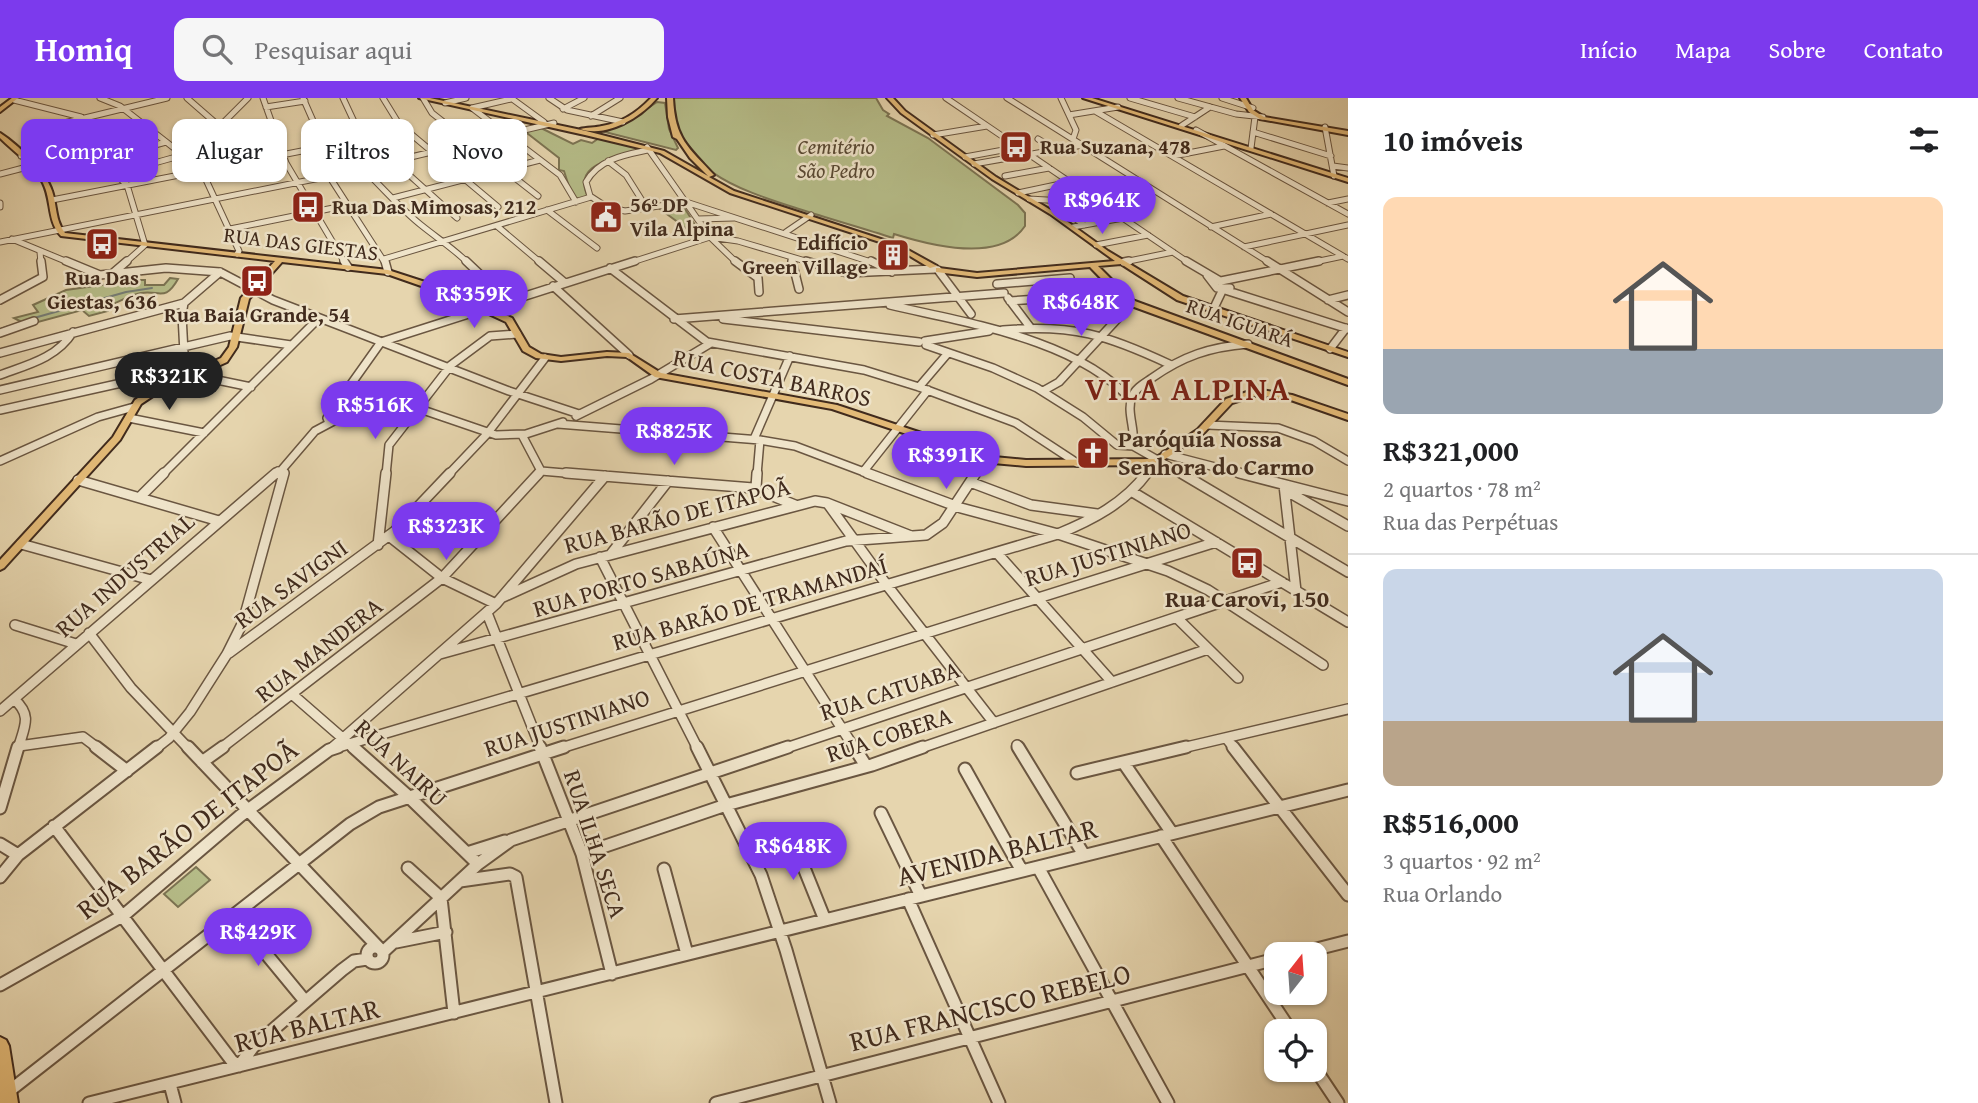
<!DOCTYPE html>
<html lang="pt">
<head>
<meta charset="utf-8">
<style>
	:root { --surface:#fff; --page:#f6f6f6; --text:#202124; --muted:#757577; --line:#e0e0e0; --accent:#7c3aed }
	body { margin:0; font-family:"Gentium Book Plus",serif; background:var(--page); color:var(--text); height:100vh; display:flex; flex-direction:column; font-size:26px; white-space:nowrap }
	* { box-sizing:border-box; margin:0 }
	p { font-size:23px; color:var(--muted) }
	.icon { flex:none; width:38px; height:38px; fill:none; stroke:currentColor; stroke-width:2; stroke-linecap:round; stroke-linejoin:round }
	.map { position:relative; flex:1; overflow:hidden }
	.side { display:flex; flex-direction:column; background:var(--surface); width:630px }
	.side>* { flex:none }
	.banner { position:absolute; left:21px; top:21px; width:665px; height:63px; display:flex; gap:14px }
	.needle { width:46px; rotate:17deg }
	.fabs { position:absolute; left:1264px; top:844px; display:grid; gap:14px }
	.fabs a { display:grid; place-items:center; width:63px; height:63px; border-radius:14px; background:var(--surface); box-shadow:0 2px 5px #0004; font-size:35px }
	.price { position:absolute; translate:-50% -60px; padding:0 16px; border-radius:24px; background:var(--accent); color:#fff; font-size:23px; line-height:46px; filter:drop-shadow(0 2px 4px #0008) }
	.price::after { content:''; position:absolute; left:50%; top:42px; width:21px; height:16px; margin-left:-10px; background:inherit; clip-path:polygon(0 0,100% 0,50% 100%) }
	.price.on { background:#222; color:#fff }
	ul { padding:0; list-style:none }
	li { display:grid; align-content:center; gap:14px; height:371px; padding:0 35px }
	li+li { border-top:2px solid var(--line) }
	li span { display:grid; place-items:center; height:217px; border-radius:14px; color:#555 }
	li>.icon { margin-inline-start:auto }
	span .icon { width:126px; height:126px; fill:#fffc; stroke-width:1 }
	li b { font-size:30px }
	h2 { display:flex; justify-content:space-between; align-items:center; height:84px; padding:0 35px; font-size:30px }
	.pill { padding:0 24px; border-radius:14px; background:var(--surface); box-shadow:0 2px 5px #0004; font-size:24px; line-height:63px }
	.pill.on { background:var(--accent); color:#fff }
	header { display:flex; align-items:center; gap:42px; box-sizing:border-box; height:98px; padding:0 35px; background:var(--accent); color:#fff }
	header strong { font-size:33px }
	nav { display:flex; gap:38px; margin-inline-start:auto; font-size:24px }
	.search { width:490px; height:63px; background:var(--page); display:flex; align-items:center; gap:18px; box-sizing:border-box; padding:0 24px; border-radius:14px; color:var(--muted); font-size:26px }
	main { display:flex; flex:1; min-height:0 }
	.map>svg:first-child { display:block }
	.green { fill:#b6bd89; stroke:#7c7453; stroke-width:2 }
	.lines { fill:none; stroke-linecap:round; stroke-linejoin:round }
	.stream { stroke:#767e77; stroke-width:2 }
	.minor-far3-casing { stroke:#6a5641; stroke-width:7 }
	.minor-far2-casing { stroke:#6a5641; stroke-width:10 }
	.minor-far1-casing { stroke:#6a5641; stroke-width:12 }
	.minor-casing { stroke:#6a5641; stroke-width:15 }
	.major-casing { stroke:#412b1d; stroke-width:4 }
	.highway-casing { stroke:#412b1d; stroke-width:4 }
	.minor-far3 { stroke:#efe4ca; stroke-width:5 }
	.minor-far2 { stroke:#efe4ca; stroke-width:7 }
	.minor-far1 { stroke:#efe4ca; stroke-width:9 }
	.minor { stroke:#efe4ca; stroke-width:11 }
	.major { fill:#e3ba77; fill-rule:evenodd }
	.highway { fill:#e3ba77; fill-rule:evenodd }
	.labels { text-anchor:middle; stroke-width:5; stroke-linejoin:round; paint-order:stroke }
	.far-park-label { font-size:21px; font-style:italic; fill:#584833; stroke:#efe4ca }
	.far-poi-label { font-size:21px; font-weight:bold; fill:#412b1d; stroke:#efe4ca; text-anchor:start }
	.far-street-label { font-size:21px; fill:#412b1d; stroke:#efe4ca }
	.street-label { font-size:24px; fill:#412b1d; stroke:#efe4ca }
	.poi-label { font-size:24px; font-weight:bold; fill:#412b1d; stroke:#efe4ca; text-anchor:start }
	.near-street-label { font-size:28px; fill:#412b1d; stroke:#efe4ca }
	.district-label { font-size:32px; font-weight:bold; letter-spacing:2px; fill:#7a1f14; stroke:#efe4ca }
</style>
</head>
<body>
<header>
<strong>Homiq</strong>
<div class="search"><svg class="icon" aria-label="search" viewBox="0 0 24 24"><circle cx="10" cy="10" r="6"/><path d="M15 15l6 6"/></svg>Pesquisar aqui</div>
<nav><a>Início</a><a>Mapa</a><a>Sobre</a><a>Contato</a></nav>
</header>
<main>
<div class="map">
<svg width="1348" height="1005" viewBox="0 0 1348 1005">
	<rect width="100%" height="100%" fill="#e6d5ae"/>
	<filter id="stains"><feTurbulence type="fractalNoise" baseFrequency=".00286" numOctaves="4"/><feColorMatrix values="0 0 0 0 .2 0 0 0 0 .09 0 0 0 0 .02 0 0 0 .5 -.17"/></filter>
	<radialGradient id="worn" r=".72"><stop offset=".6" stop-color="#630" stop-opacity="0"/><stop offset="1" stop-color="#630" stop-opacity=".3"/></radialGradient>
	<path class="green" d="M673,0H876L883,12L889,16L887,18L928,40L1018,107L1025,115V128C1000,166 929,147 894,136L893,140C862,130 830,121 799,111C740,92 673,72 673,0Z
		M657,4L665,5L669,31L678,50L676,52L597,32L626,25Z
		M537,28L573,46L581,42L592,45L599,40L643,50C623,61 570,62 588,99L577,102L572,98L564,73L559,72V60L523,32Z
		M682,106L702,138L698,139L660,111Z
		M170,180L178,181C165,204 160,192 141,195C129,197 120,204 110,207L108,213L89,218L82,212L27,227L14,220L38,214L33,207L66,192L137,182H145V187H164Z
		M196,769L210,782L178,809L164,796Z"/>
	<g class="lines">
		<path class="stream" d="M34,220L126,194L152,190
			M0,231L9,228"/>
		<defs>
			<path id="minor-far3" d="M100,0L120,8L201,71L239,153L237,156
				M187,0L242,48
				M263,0L286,65L345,165
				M303,0L321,41C361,60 386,99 421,127C437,140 453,150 468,165
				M343,0L357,30L457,120
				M383,0L399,26L498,109
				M423,0L432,15L538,98
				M511,0L544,24
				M549,0L567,12L623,24
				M946,0L1189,165
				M1007,0L1270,165
				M1061,0L1076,32L1073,41
				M1130,0L1195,19
				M1178,0L1236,16L1263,19
				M1222,0L1253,10
				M14,2L81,19
				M445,5L466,0
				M266,9L305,3
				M472,10L560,77L576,104
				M472,10L511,1
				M563,11L584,0
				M1095,13L1348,161
				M1069,17L1118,9
				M591,18L620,0
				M220,28L248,0
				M1181,28L1210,9
				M1325,29L1334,78
				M1196,32L1348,116
				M1253,34L1331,58
				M933,37L987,28
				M1038,41L1056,52
				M647,49L710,139L737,165
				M1251,50L1255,19
				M648,52C624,57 599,61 586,84L590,98L607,109L625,113L686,104L874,165
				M21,58L143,26
				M1173,58L1224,48
				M965,59L1019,49
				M100,62L166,44
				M608,63L626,77L648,112
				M974,66L1083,47
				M1333,68L1348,70
				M0,76L31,68
				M115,76L183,57
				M329,78L385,165
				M1005,78L1049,70
				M1018,95L1070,84
				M393,100L540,62
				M1029,101L1099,105
				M52,102L368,40
				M1051,103L1084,127
				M0,105V109
				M1328,105L1348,101
				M547,112L597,150
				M698,121L734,120
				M497,128L541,165
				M1073,129L1123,120
				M1211,129L1271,116
				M230,131L348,107
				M786,134L811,117
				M12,141L70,165
				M0,144L335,77L554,25
				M1096,147L1148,137
				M1244,149L1348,127
				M40,154L41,165
				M791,159L792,165
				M384,161L591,99
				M1124,164L1173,154
				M125,165L145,147L127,87L60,26L167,0
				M629,165L710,139L738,143L812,165
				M1310,165L1343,158"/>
			<path id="minor-far2" d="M66,163L100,177L166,170L220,174L273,202L509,293L579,316
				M344,163L348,169
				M385,163L388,174
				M466,163L508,203
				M539,163L565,185
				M735,163L758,180L759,194
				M792,163L799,191
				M806,163L847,175L935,171
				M871,163L892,174
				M1186,163L1220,183
				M1267,163L1348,214
				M1124,164L1129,163
				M610,170L707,244L864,272L919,289L1016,325L1077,365
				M938,172L971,216
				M113,175L127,163
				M1207,177L1217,190H1230
				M1221,183L1319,163
				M997,186L1070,180
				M553,188L629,257
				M1225,192L1348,231
				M1008,200L1030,229
				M0,202L43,179L41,163
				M1328,202L1348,197
				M1010,203L1084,198
				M890,207C966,225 1077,241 1131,302
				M1213,212L1223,191
				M674,221L1004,195
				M723,221L919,244
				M1003,232C1073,226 1107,237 1169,266
				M0,235L34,223
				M925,243L989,233
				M926,247L993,270L1037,290L1083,319L1117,347L1133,348L1184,377
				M1330,251L1346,230
				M0,255L184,205
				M185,274L182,217L184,205L220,174
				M0,277C27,267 57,260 73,234
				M193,277L251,289
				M919,289L948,255
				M0,292L230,238L291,247
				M1043,293L1059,284L1132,205
				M0,312L184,271
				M576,318L651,281L711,245
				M129,320L204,335
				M329,325L327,320L381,244L635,163
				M558,326L760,342L795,348L872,377
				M1207,327L1278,330L1314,343L1348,363
				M522,337L541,373L538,377
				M754,341L790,258
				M1133,348C1136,332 1126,314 1132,299C1135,290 1145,285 1152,280C1183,258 1210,249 1248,246
				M1165,356L1246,377
				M0,363L98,319L134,309
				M541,373L588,377
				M863,374L928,292
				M279,375L315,333L345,317L373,311L417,310L496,337L526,336L563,324
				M162,377L319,220
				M274,377L278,373
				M283,377L284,374
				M386,377L389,347L451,267L490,238L517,236
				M448,377L487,336L545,260
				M757,377L760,342
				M975,377L986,360
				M1146,377L1153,365"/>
			<path id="minor-far1" d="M566,375L753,390L795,407
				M867,375L961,410L1058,436L1168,473L1208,492L1323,567
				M1181,375L1348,474
				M1239,375L1348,403
				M78,382L219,423
				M970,384L1031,407L1097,416
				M1284,387L1296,493
				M756,390L757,375
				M1285,392L1348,428
				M1131,393L1348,524
				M141,398L164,375
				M828,406L886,486L994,625
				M713,429L855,651
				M389,438L442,480L496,506
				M21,446L151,482
				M378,447L386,375
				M997,455L1112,584
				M611,456L668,383
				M600,459L698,651
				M501,500L576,466L815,403L827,405L911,438
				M487,515L541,651
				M1177,520L1238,580
				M15,527L76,546
				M89,535L131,590L189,651
				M229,555L395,433L450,375
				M440,556L846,443L926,437L943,425L976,375
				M293,597L355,651
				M14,601C33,618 24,629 18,651
				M0,613L276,375
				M1226,640L1235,651
				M1017,647L1019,651
				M19,648L83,639L99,651
				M332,650L496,506L605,378
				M155,651L169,640L190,614L227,556L243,524L284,375
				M220,651L442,480L539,375
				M332,651L1058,436C1092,422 1125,405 1147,375
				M558,651L1216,444
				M783,651L1282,484
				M918,651L1208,551
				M1178,651L1348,611"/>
			<path id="minor" d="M96,649L127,673
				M188,649L379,850
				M353,649L408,698L478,766
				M540,649L582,756L612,876
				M697,649L761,777L786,852L830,1005
				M854,649L866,668
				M1018,649L1084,757
				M1233,649L1348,797
				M202,664L223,649
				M965,671L1022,773
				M1077,675L1123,664
				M0,710L18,649
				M881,715L921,798
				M54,728L232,963L239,968
				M790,735L825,822
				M1172,735L1123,664L1186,649
				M1161,738L1291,933
				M0,746L18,757
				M467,755L505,743
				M582,756L726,707L872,667L923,649
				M1038,769L1168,1005
				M408,770L441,800L454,915
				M664,771L687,856
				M0,779L18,757L157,649
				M460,783L510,776L516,779L556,1005
				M908,801L999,1005
				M234,817L305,903
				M396,844L446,834
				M367 857a8 8 0 1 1 16 0a8 8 0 1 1-16 0Z
				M383,854L478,766L511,742L788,649
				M1297,856L1348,843
				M0,887L124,817L240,718L329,652L338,649
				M239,968L253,949L342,872L354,863L367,861
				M1314,969L1338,1005
				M170,986L175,1005
				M8,994L350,726L379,709L564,649
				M89,1005L1348,692
				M716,1005L1276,861"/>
			<path id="major" d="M12,0H18L0,14V9Z
				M419,0H430L586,33L664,53L708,78L690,60L677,41L673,39L668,19L667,0H673C675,41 688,49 714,77L709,79L734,93L899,147L937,168L930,170L895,149L730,95L660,55L585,37Z
				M651,0H657C640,20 607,40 580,31C587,29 595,30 602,28C621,25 638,14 651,0Z
				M887,0H893L905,13L996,79L1054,114L1108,153L1183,198L1348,254V259L1177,202L1121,166L1098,168L1132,202L1348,281V287L1126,206L1090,169L977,179L936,174V170H939L977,175L1115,163L1050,116L992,81L901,15Z
				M1083,0H1092L1348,80V84Z
				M1240,0H1246L1253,12L1264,19L1348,33V37L1260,21L1249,14Z
				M0,35C17,46 46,73 52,93C57,107 55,123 65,135L388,172L456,194L512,220L529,249L541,256L561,259L607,254L629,255L661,275L837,307L994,359L1026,362L1154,361L1197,332L1226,301L1256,291L1292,297L1348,316V322L1288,301L1257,297L1232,305L1203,336L1156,367L1026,368L993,365L832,311L655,279L627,259L607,258L561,263L536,260L523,253L506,224L450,198L387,176L282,164L249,201L237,249L227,264L156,296L141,306L120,342L4,470L0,472V462L113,339L135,302L150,292L221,260L229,249L241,200L275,163L61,138C47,123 52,103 43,85C34,67 14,54 0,40Z"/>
			<path id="highway" d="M0,939L6,942L9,948L18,1005H0Z"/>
		</defs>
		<use href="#minor-far3" class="minor-far3-casing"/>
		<use href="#minor-far2" class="minor-far2-casing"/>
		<use href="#minor-far1" class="minor-far1-casing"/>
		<use href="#minor" class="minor-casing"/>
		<use href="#major" class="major-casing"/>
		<use href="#highway" class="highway-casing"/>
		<use href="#minor-far3" class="minor-far3"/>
		<use href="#minor-far2" class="minor-far2"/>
		<use href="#minor-far1" class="minor-far1"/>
		<use href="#minor" class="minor"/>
		<use href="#major" class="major"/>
		<use href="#highway" class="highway"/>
	</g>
	<defs>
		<symbol id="bus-square" viewBox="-11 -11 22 22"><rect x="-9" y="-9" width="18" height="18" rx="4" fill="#8f2418" stroke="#efe4ca"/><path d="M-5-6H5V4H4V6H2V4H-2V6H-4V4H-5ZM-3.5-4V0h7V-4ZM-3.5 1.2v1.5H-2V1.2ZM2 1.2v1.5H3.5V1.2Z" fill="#fff"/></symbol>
		<symbol id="civic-square" viewBox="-11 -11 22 22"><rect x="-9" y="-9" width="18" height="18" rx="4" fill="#8f2418" stroke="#efe4ca"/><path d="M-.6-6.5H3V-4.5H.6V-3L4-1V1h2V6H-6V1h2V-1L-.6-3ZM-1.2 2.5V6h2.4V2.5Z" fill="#fff"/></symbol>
		<symbol id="building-square" viewBox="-11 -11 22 22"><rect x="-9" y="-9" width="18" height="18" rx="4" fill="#8f2418" stroke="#efe4ca"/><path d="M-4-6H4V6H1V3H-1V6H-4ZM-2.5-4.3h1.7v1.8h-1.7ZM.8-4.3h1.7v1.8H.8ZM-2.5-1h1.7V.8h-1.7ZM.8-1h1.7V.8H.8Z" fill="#fff"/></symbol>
		<symbol id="church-square" viewBox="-11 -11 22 22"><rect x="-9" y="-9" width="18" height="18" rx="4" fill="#8f2418" stroke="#efe4ca"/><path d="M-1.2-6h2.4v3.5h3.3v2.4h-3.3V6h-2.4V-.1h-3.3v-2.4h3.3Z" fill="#fff"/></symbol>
	</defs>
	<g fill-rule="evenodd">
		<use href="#bus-square" x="997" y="30" width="38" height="38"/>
		<use href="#bus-square" x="289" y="90" width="38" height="38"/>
		<use href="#civic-square" x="587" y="100" width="38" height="38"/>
		<use href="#bus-square" x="83" y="127" width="38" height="38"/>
		<use href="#building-square" x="874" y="138" width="38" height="38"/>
		<use href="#bus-square" x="238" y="164" width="38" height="38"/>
		<use href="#church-square" x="1074" y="336" width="38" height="38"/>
		<use href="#bus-square" x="1228" y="446" width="38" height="38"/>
	</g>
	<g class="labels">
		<g class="far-park-label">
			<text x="836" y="56">Cemitério<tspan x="836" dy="24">São Pedro</tspan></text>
		</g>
		<g class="far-poi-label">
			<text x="1040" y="56">Rua Suzana, 478</text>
			<text x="630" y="114">56º DP<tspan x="630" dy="24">Vila Alpina</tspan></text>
			<text x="332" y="116">Rua Das Mimosas, 212</text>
			<text x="868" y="152" text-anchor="end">Edifício<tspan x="868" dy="24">Green Village</tspan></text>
			<text x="102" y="187" text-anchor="middle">Rua Das<tspan x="102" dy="24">Giestas, 636</tspan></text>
			<text x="257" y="224" text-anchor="middle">Rua Baia Grande, 54</text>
		</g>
		<g class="far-street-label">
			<text transform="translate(301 146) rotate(7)" y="7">RUA DAS GIESTAS</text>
			<text transform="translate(1240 225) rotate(19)" y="7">RUA IGUARÁ</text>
		</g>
		<g class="street-label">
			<text transform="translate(772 280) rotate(12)" y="8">RUA COSTA BARROS</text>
			<text transform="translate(677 418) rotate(-15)" y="8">RUA BARÃO DE ITAPOÃ</text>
			<text transform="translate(1108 456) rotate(-17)" y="8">RUA JUSTINIANO</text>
			<text transform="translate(125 477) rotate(-41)" y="8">RUA INDUSTRIAL</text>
			<text transform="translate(641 481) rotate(-16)" y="8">RUA PORTO SABAÚNA</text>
			<text transform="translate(291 486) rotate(-36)" y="8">RUA SAVIGNI</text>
			<text transform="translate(750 506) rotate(-16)" y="8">RUA BARÃO DE TRAMANDAÍ</text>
			<text transform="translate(319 552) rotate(-38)" y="8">RUA MANDERA</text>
			<text transform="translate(890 593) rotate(-18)" y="8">RUA CATUABA</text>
			<text transform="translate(567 625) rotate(-18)" y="8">RUA JUSTINIANO</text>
			<text transform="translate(889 637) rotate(-18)" y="8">RUA COBERA</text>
			<text transform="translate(401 665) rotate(43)" y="8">RUA NAIRU</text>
			<text transform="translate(595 746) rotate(72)" y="8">RUA ILHA SECA</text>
		</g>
		<g class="poi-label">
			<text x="1118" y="349">Paróquia Nossa<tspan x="1118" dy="28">Senhora do Carmo</tspan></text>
			<text x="1247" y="509" text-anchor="middle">Rua Carovi, 150</text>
		</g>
		<g class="near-street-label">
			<text transform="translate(187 731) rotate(-38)" y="10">RUA BARÃO DE ITAPOÃ</text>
			<text transform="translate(997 754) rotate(-14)" y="10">AVENIDA BALTAR</text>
			<text transform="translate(990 909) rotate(-14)" y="10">RUA FRANCISCO REBELO</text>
			<text transform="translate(307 927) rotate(-14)" y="10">RUA BALTAR</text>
		</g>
		<g class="district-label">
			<text x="1188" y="302">VILA ALPINA</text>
		</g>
	</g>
	<rect width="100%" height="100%" filter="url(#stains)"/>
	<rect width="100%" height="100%" fill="url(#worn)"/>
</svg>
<div class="fabs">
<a><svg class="needle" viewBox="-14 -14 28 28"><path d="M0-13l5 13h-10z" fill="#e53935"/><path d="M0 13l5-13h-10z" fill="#757577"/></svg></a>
<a><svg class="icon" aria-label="locate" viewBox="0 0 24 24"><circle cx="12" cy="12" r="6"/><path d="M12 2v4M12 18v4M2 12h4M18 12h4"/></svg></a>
</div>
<b class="price" style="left:1102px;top:138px">R$964K</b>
<b class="price" style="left:474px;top:232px">R$359K</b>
<b class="price" style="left:1081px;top:240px">R$648K</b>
<b class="price on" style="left:169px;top:314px">R$321K</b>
<b class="price" style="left:375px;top:343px">R$516K</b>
<b class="price" style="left:674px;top:369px">R$825K</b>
<b class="price" style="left:946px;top:393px">R$391K</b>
<b class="price" style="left:446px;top:464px">R$323K</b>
<b class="price" style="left:793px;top:784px">R$648K</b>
<b class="price" style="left:258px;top:870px">R$429K</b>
<div class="banner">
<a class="pill on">Comprar</a>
<a class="pill">Alugar</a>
<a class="pill">Filtros</a>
<a class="pill">Novo</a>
</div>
</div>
<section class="side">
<h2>10 imóveis<svg class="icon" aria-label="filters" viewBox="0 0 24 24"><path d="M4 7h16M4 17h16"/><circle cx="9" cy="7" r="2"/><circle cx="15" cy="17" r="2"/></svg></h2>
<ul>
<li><span style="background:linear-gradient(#ffd9b3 70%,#9aa5b1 0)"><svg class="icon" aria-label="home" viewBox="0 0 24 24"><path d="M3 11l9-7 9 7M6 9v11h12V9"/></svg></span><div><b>R$321,000</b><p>2 quartos · 78 m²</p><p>Rua das Perpétuas</p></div></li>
<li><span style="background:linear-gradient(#c9d6e8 70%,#b9a48a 0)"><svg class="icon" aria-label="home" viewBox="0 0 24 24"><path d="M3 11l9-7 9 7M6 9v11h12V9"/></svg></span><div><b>R$516,000</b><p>3 quartos · 92 m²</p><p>Rua Orlando</p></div></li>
</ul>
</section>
</main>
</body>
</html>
